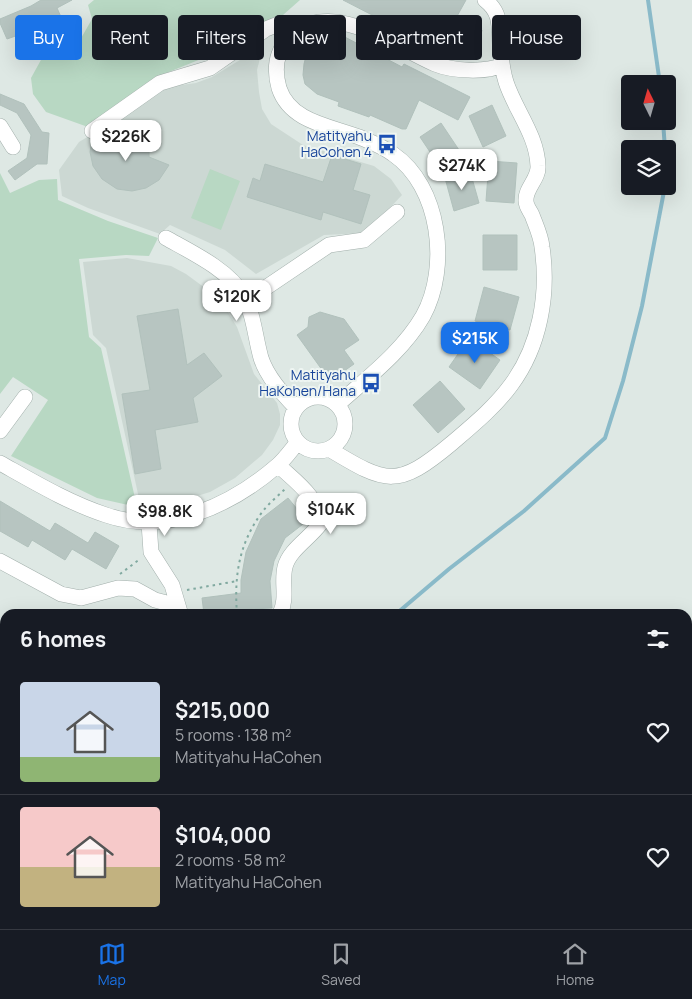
<!DOCTYPE html>
<html lang="en">
<head>
<meta charset="utf-8">
<style>
	:root { --surface:#171b24; --page:#242831; --text:#f1f3f6; --muted:#9ea1a6; --line:#363941; --accent:#1a73e8 }
	body { margin:0; font-family:Manrope,sans-serif; background:var(--page); color:var(--text); height:100vh; display:flex; flex-direction:column; font-size:19px; white-space:nowrap }
	* { box-sizing:border-box; margin:0 }
	p { font-size:16px; color:var(--muted) }
	.icon { flex:none; width:28px; height:28px; fill:none; stroke:currentColor; stroke-width:2; stroke-linecap:round; stroke-linejoin:round }
	.map { position:relative; flex:1; overflow:hidden }
	.drawer { position:absolute; left:0px; top:609px; width:692px; height:321px; display:flex; flex-direction:column; background:var(--surface); border-radius:15px 15px 0 0; box-shadow:0 5px 20px #0002 }
	.drawer>* { flex:none }
	.guide { position:absolute; left:15px; top:15px; width:662px; height:45px; display:flex; gap:10px }
	.needle { width:32px; rotate:355deg }
	.tools { position:absolute; left:621px; top:75px; display:grid; gap:10px }
	.tools a { display:grid; place-items:center; width:55px; height:55px; border-radius:5px; background:var(--surface); box-shadow:0 5px 20px #0002; font-size:25px }
	.price { position:absolute; translate:-50% -42px; padding:0 11px; border-radius:10px; background:#fff; color:#222; font-size:16px; line-height:32px; filter:drop-shadow(0 1px 2px #0008) }
	.price::after { content:''; position:absolute; left:50%; top:30px; width:15px; height:11px; margin-left:-8px; background:inherit; clip-path:polygon(0 0,100% 0,50% 100%) }
	.price.active { background:var(--accent); color:#fff }
	ul { padding:0; list-style:none }
	li { display:flex; align-items:center; gap:15px; height:125px; padding:0 20px }
	li+li { border-top:1px solid var(--line) }
	li span { display:grid; place-items:center; flex:none; width:140px; height:100px; border-radius:5px; color:#555 }
	li>.icon { margin-inline-start:auto }
	span .icon { width:60px; height:60px; fill:#fffc; stroke-width:1 }
	li b { font-size:21px }
	h2 { display:flex; justify-content:space-between; align-items:center; height:60px; padding:0 20px; font-size:21px }
	.chip { padding:0 18px; border-radius:5px; background:var(--surface); box-shadow:0 5px 20px #0002; font-size:18px; line-height:45px }
	.chip.active { background:var(--accent); color:#fff }
	.tab-bar { display:flex; justify-content:space-around; align-items:center; height:70px; border-top:1px solid var(--line); background:var(--surface); font-size:14px; color:var(--muted) }
	.tab-bar a { display:grid; justify-items:center; gap:2px }
	.tab-bar .active { color:var(--accent) }
	.map>svg:first-child { display:block }
	.built { fill:#ccd8d3 }
	.green { fill:#b8d8c3 }
	.lines { fill:none; stroke-linecap:round; stroke-linejoin:round }
	.stream { stroke:#8abac9; stroke-width:4 }
	.building { fill:#b7c5c1; stroke:#b1c1bc }
	.minor-casing { stroke:#a2afab; stroke-width:16 }
	.path { stroke:#81a9a0; stroke-width:2; stroke-dasharray:2.5 4; stroke-linecap:butt }
	.minor { stroke:#fff; stroke-width:15 }
	.labels { text-anchor:middle; stroke-width:4; stroke-linejoin:round; paint-order:stroke }
	.transit-label { font-size:14px; fill:#164399; stroke:#eef5f2; text-anchor:end }
</style>
</head>
<body>
<div class="map">
<svg width="692" height="929" viewBox="0 0 692 929">
	<rect width="100%" height="100%" fill="#dee8e4"/>
	<path class="built" d="M263,46L257,70L259,92L262,109L271,124L303,145L374,166L391,179L402,195L366,233L324,235L256,274L225,250L170,225L160,234L88,208L62,196L59,170L79,142L137,107L167,87L196,83L212,77Z
		M127,258L171,266L186,274L216,296L226,309L237,327L254,374L277,403L280,414V425L273,440L262,455L235,478L210,492L187,499L163,504L140,503L106,348L93,335L83,262Z
		M256,925H413V929H256Z"/>
	<path class="green" d="M94,0H300L283,15L270,31L159,76L88,127L46,112L33,94L31,78L47,49L80,40L92,19L88,5Z
		M210,169L240,181L221,230L191,218Z
		M0,173L10,193L39,180L57,179L58,200L108,221L158,238L149,256L126,255L79,259L89,337L101,348L137,507L97,498L11,456L48,400L13,377L0,394Z"/>
	<g class="lines">
		<path class="stream" d="M648,0L660,84
			M663,121L665,149
			M396,614L449,569L524,511L605,438L623,381L642,306L665,186"/>
	</g>
	<path class="building" d="M41,0H72L57,8L61,17L41,27L7,39L0,23V19L31,6Z
		M343,0H466L451,27L482,30L477,51L444,48L413,36Z
		M327,34L341,35L402,67L404,64L470,97L458,120L419,100L406,129H402L370,115L369,117L338,106L339,102L317,94L305,84L303,75L304,64L307,52L315,57Z
		M0,94L24,104L42,132L49,133L47,164H37L15,180L8,171L27,158L31,135L17,113L0,105Z
		M492,105L506,136L483,147L469,116Z
		M441,123L459,150L438,164L420,137Z
		M128,131L140,134L149,144V157L169,165L159,180L146,188L132,191L117,189L102,179L93,166L90,152L92,140L97,139L113,144L116,138Z
		M332,155L361,164L353,190L370,195L361,224L323,212L321,220L247,197L253,178L260,181L265,164L323,182Z
		M489,161L517,163L514,203L486,201Z
		M470,171L479,203L454,211L445,178Z
		M483,235H517V270H483Z
		M484,287L519,297L510,330L475,321Z
		M178,309L187,365L204,353L222,376L193,398L198,422L155,430L161,469L135,474L122,394L150,390L137,316Z
		M320,312L344,319L359,340L344,350L354,364L330,381L297,335L308,327L309,317Z
		M469,338L500,360L480,389L449,367Z
		M440,381L465,409L438,433L413,405Z
		M288,498L307,521L285,538L274,561L270,581L272,608L232,610L233,614H204L202,598L241,593V580L246,552L261,519Z
		M0,501L50,531L55,523L88,543L95,532L119,546L106,569L72,549L65,560L32,540L28,547L0,531Z"/>
	<g class="lines">
		<defs>
			<path id="minor" d="M0,126L13,147
				M92,131L160,83L210,68L266,29L281,23L294,33
				M166,238C191,252 229,270 243,295C254,314 255,337 261,358C267,377 283,394 296,408
				M246,301L329,245L364,240L397,212
				M291 424a27 27 0 1 1 54 0a27 27 0 1 1-54 0Z
				M337,405C367,378 403,351 423,316C450,267 440,186 393,154C382,146 371,142 359,137C330,126 290,122 279,88C276,77 275,65 279,54C282,45 287,39 294,33C336,0 395,47 435,64C452,71 486,73 502,65
				M0,431L25,397
				M329,449C387,484 397,489 452,443C473,425 495,407 511,385C540,346 549,294 542,247C541,236 536,226 532,215C530,211 526,206 526,201C525,188 539,179 538,166C537,135 515,110 506,82C502,70 501,57 500,44C499,26 501,12 485,0
				M0,463C34,482 69,503 106,515C167,536 232,505 278,465C285,459 291,450 298,442
				M278,465C296,482 320,498 320,524C310,538 289,550 285,567C281,583 288,597 280,614
				M149,523L151,552L172,585L180,612
				M0,561L61,594L81,598L118,588L135,589L155,600L178,606
				M688,636L692,632
				M688,690L692,686
				M0,823H5
				M232,925L235,929
				M471,925L473,929
				M174,929L178,925"/>
		</defs>
		<use href="#minor" class="minor-casing"/>
		<path class="path" d="M120,574L140,559
			M187,590L237,581
			M237,614C234,575 239,543 263,511C269,503 278,496 285,489
			M0,905L5,903"/>
		<use href="#minor" class="minor"/>
	</g>
	<defs>
		<symbol id="bus-bare" viewBox="-9 -9 18 18"><path d="M-5-6H5V4H4V6H2V4H-2V6H-4V4H-5ZM-3.5-4V0h7V-4ZM-3.5 1.2v1.5H-2V1.2ZM2 1.2v1.5H3.5V1.2Z" fill="#1a4fb4" stroke="#eef5f2" stroke-width="2.5" paint-order="stroke"/></symbol>
	</defs>
	<g fill-rule="evenodd">
		<use href="#bus-bare" x="373" y="130" width="28" height="28"/>
		<use href="#bus-bare" x="357" y="369" width="28" height="28"/>
	</g>
	<g class="labels">
		<g class="transit-label">
			<text x="372" y="141">Matityahu<tspan x="372" dy="16">HaCohen 4</tspan></text>
			<text x="356" y="380">Matityahu<tspan x="356" dy="16">HaKohen/Hana</tspan></text>
		</g>
	</g>
</svg>
<div class="tools">
<a><svg class="needle" viewBox="-14 -14 28 28"><path d="M0-13l5 13h-10z" fill="#e53935"/><path d="M0 13l5-13h-10z" fill="#9ea1a6"/></svg></a>
<a><svg class="icon" aria-label="layers" viewBox="0 0 24 24"><path d="M12 4l9 5-9 5-9-5zM3 14l9 5 9-5"/></svg></a>
</div>
<b class="price" style="left:126px;top:162px">$226K</b>
<b class="price" style="left:462px;top:191px">$274K</b>
<b class="price" style="left:237px;top:322px">$120K</b>
<b class="price active" style="left:475px;top:364px">$215K</b>
<b class="price" style="left:331px;top:535px">$104K</b>
<b class="price" style="left:165px;top:537px">$98.8K</b>
<div class="guide">
<a class="chip active">Buy</a>
<a class="chip">Rent</a>
<a class="chip">Filters</a>
<a class="chip">New</a>
<a class="chip">Apartment</a>
<a class="chip">House</a>
</div>
<section class="drawer">
<h2>6 homes<svg class="icon" aria-label="filters" viewBox="0 0 24 24"><path d="M4 7h16M4 17h16"/><circle cx="9" cy="7" r="2"/><circle cx="15" cy="17" r="2"/></svg></h2>
<ul>
<li><span style="background:linear-gradient(#c9d6e8 75%,#8fb573 0)"><svg class="icon" aria-label="home" viewBox="0 0 24 24"><path d="M3 11l9-7 9 7M6 9v11h12V9"/></svg></span><div><b>$215,000</b><p>5 rooms · 138 m²</p><p>Matityahu HaCohen</p></div><svg class="icon" aria-label="heart" viewBox="0 0 24 24"><path d="M12 20l-8-8c-3-5 5-10 8-4 3-6 11-1 8 4z"/></svg></li>
<li><span style="background:linear-gradient(#f6c9c9 60%,#c2b280 0)"><svg class="icon" aria-label="home" viewBox="0 0 24 24"><path d="M3 11l9-7 9 7M6 9v11h12V9"/></svg></span><div><b>$104,000</b><p>2 rooms · 58 m²</p><p>Matityahu HaCohen</p></div><svg class="icon" aria-label="heart" viewBox="0 0 24 24"><path d="M12 20l-8-8c-3-5 5-10 8-4 3-6 11-1 8 4z"/></svg></li>
</ul>
</section>
</div>
<nav class="tab-bar">
<a class="active"><svg class="icon" aria-label="map" viewBox="0 0 24 24"><path d="M3 6l6-2 6 2 6-2v14l-6 2-6-2-6 2zM9 4v14M15 6v14"/></svg>Map</a>
<a><svg class="icon" aria-label="saved" viewBox="0 0 24 24"><path d="M7 4h10v16l-5-4-5 4z"/></svg>Saved</a>
<a><svg class="icon" aria-label="home" viewBox="0 0 24 24"><path d="M3 11l9-7 9 7M6 9v11h12V9"/></svg>Home</a>
</nav>
</body>
</html>
